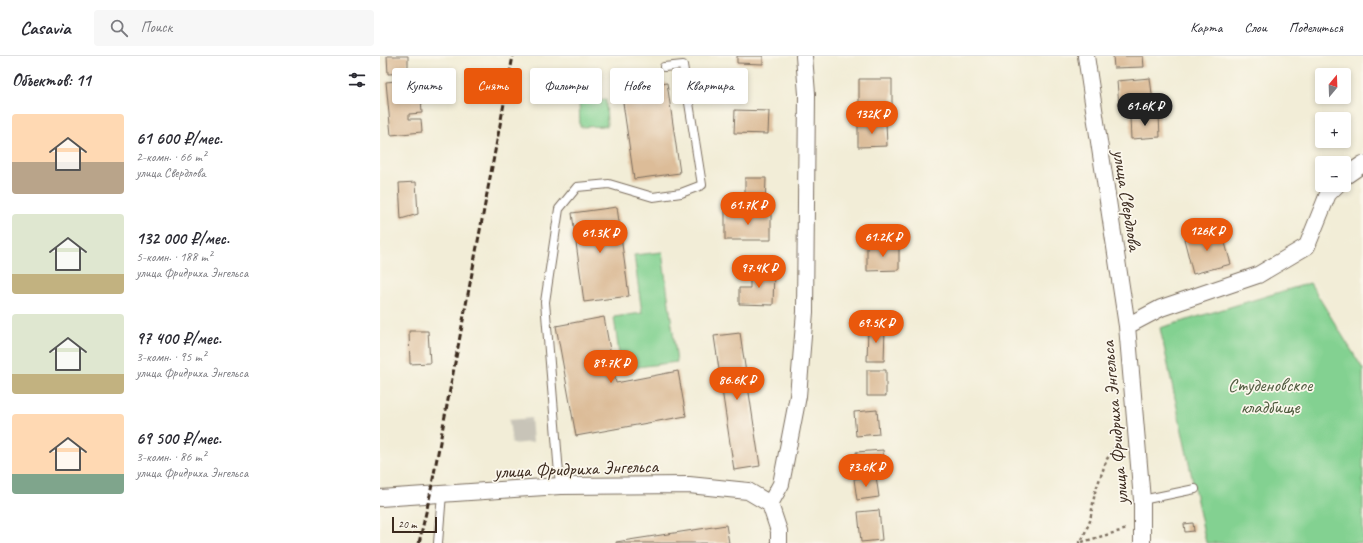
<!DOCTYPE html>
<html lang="ru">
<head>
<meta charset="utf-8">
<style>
	:root { --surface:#fff; --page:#f7f7f7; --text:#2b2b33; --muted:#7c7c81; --line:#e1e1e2; --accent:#ea580c }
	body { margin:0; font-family:Caveat,sans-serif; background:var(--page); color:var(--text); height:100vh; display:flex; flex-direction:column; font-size:15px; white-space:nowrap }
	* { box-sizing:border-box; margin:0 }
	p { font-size:13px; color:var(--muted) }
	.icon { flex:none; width:22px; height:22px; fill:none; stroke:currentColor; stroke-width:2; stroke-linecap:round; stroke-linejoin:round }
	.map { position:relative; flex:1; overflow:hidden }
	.drawer { display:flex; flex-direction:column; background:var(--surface); width:380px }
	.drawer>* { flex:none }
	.guide { position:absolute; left:12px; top:12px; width:380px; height:36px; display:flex; gap:8px }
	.needle { width:26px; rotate:19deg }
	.buttons { position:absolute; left:935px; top:12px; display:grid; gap:8px }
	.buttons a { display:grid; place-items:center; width:36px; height:36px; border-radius:4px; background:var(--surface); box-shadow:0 2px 6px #0003; font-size:20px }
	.scale { position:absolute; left:12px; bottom:10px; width:45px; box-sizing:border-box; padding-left:4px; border:2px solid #3b2a1e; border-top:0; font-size:11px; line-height:14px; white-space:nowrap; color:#3b2a1e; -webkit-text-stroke:3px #fbf7ec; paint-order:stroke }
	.price { position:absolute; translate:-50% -34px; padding:0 9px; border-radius:14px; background:var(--accent); color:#fff; font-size:13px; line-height:26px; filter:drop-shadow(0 1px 2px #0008) }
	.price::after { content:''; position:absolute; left:50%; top:24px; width:12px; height:9px; margin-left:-6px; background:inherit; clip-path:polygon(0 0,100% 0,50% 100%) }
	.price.current { background:#222; color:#fff }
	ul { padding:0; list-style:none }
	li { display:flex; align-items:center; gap:12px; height:100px; padding:0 12px }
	li span { display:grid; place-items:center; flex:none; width:112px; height:80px; border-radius:4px; color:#555 }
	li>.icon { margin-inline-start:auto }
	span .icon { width:48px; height:48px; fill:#fffc; stroke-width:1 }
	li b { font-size:17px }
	h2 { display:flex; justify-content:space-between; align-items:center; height:48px; padding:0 12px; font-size:17px }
	.chip { padding:0 14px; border-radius:4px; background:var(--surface); box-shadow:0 2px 6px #0003; font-size:14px; line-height:36px }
	.chip.current { background:var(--accent); color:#fff }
	header { display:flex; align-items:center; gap:24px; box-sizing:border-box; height:56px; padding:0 20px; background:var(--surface); border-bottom:1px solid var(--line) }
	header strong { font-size:19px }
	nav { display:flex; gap:22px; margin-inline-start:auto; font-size:14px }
	.search { width:280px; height:36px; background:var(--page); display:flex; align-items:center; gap:10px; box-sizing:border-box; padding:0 14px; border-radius:4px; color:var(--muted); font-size:15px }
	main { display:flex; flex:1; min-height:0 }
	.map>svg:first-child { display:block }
	.industrial { fill:#c8c4b8 }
	.green { fill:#83d191; stroke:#5f7e58 }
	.building { fill:#dcbc98 }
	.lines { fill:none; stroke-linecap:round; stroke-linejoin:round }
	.lane-casing { stroke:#7b6e5f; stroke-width:10 }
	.street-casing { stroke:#7b6e5f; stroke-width:18 }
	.path { stroke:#7b6e5f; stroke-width:2.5; stroke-dasharray:3 3; stroke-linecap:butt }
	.lane { stroke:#fff; stroke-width:8 }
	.street { stroke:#fff; stroke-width:16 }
	.rail { stroke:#3b2a1e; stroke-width:3; stroke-dasharray:6 3; stroke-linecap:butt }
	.labels { text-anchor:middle; stroke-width:3.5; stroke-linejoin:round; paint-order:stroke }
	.street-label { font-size:19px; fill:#3b2a1e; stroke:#fbf7ec }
	.park-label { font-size:19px; fill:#515c40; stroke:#fbf7ec }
</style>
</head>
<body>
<header>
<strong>Casavia</strong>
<div class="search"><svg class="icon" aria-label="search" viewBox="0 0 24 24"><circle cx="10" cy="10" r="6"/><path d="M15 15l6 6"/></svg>Поиск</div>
<nav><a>Карта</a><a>Слои</a><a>Поделиться</a></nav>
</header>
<main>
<section class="drawer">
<h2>Объектов: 11<svg class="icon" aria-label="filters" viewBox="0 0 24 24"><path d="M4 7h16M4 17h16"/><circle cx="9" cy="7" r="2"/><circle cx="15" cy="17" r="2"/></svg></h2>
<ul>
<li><span style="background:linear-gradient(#ffd9b3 60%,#b9a48a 0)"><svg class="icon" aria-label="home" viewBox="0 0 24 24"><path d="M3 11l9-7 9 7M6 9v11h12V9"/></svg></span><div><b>61 600 ₽/мес.</b><p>2-комн. · 66 m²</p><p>улица Свердлова</p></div></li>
<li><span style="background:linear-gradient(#dfe7d0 75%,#c2b280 0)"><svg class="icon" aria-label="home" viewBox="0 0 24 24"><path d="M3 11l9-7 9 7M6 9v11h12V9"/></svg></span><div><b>132 000 ₽/мес.</b><p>5-комн. · 188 m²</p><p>улица Фридриха Энгельса</p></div></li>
<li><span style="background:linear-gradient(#dfe7d0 75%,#c2b280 0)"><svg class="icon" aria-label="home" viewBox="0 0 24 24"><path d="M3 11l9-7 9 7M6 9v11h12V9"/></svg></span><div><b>97 400 ₽/мес.</b><p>3-комн. · 95 m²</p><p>улица Фридриха Энгельса</p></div></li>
<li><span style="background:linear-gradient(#ffd9b3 75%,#7fa58c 0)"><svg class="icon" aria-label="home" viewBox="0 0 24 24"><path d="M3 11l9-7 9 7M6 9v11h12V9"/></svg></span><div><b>69 500 ₽/мес.</b><p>3-комн. · 86 m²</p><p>улица Фридриха Энгельса</p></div></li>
</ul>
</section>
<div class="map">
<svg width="983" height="487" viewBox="0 0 983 487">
	<rect width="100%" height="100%" fill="#fbf7ec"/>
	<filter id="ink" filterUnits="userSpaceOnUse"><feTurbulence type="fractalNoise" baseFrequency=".025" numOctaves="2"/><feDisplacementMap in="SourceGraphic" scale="8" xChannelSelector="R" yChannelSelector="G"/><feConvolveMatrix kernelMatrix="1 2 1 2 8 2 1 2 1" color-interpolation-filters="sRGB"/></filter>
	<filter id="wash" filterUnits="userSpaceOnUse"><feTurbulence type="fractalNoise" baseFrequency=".012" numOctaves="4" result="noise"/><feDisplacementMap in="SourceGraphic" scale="16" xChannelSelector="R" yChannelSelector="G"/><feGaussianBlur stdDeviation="0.9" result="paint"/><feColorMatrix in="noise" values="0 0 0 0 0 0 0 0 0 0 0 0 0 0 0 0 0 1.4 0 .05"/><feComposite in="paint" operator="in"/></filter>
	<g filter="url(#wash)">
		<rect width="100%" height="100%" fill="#f2edd7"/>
		<path class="industrial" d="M151,362L153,386L132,388L129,364Z"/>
		<path class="green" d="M199,44H226L227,70L200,71Z
			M282,196L297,306L241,313L234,261L262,257L254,199Z
			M930,227L983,313V487H826L780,272Z"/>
		<g id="blocks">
			<path class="building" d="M7,0H28V17L8,18Z
				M357,0H383V8L357,7Z
				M733,0H763L764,11L734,12Z
				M770,22L773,46L739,49L737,25Z
				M479,23H512V49H479Z
				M25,24V30L40,29L42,57L29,58V63H41L42,76L11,79L6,26Z
				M287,27L300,117L254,123L241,33Z
				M355,54L389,55L388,78L354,77Z
				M779,59L780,81L751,83L750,61Z
				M506,66L507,90L478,91V67Z
				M365,122H386L385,152L365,151Z
				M36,126L38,158L21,163L19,127Z
				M237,151L249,240L204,246L192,157Z
				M345,155H391V184H345Z
				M841,173L851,208L813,218L804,183Z
				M519,189V214L487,215V190Z
				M370,214L394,215L393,249L359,248V232H370Z
				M224,261L236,327L298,315L306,360L196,380L176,270Z
				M488,272H505L504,305H487Z
				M29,275H48L50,307L30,308Z
				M360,277L380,410L354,414L334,280Z
				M487,314H506V340H487Z
				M497,354L499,378L476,380L474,356Z
				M503,394L504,410L477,412L476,396Z
				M496,420L499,441L477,444L474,423Z
				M499,454L502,484L481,486L478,456Z
				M813,467L814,475L805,476L804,468Z
				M346,469L349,487H236V486Z"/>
		</g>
	</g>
	<g filter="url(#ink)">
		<use href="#blocks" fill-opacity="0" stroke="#7b6e5f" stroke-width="1"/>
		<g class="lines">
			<defs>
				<path id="lane" d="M180,430L165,246L179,153L197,131L229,128L273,141L301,137L322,129L303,9L284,11
					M762,444L815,433
					M58,487L62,438"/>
				<path id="street" d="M706,0L747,270
					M964,121L983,108
					M0,442L180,430L309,429L368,435L390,448L399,475V487
					M390,448L401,428L418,340L425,256L427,38L424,0
					M762,487V444L747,270L781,252L878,219L927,190L948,138L957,129"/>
			</defs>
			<use href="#lane" class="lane-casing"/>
			<use href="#street" class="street-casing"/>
			<path class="path" d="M702,486L747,473
				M698,487L701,486L710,465L715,436L727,403L740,383"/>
			<use href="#lane" class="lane"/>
			<use href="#street" class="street"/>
			<path class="rail" d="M39,487L50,439L133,0"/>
		</g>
	</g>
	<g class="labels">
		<g class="street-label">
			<text transform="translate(748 144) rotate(81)" y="7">улица Свердлова</text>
			<text transform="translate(734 367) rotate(-95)" y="7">улица Фридриха Энгельса</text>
			<text transform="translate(196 412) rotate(-2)" y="7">улица Фридриха Энгельса</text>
		</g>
		<g class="park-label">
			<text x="890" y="335">Студеновское<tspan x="890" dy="22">кладбище</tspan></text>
		</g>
	</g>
</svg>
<div class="buttons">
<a><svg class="needle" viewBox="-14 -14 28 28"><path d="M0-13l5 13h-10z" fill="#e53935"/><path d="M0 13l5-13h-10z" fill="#7c7c81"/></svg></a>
<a>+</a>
<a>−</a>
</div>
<div class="scale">20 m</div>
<b class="price current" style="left:765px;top:71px">61.6K ₽</b>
<b class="price" style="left:492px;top:79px">132K ₽</b>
<b class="price" style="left:368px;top:170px">61.7K ₽</b>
<b class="price" style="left:827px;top:196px">126K ₽</b>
<b class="price" style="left:220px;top:198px">61.3K ₽</b>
<b class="price" style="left:503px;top:202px">61.2K ₽</b>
<b class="price" style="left:379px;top:233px">97.4K ₽</b>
<b class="price" style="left:496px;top:288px">69.5K ₽</b>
<b class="price" style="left:231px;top:328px">89.7K ₽</b>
<b class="price" style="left:357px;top:345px">86.6K ₽</b>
<b class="price" style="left:486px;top:432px">73.6K ₽</b>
<div class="guide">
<a class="chip">Купить</a>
<a class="chip current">Снять</a>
<a class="chip">Фильтры</a>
<a class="chip">Новое</a>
<a class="chip">Квартира</a>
</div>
</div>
</main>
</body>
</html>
